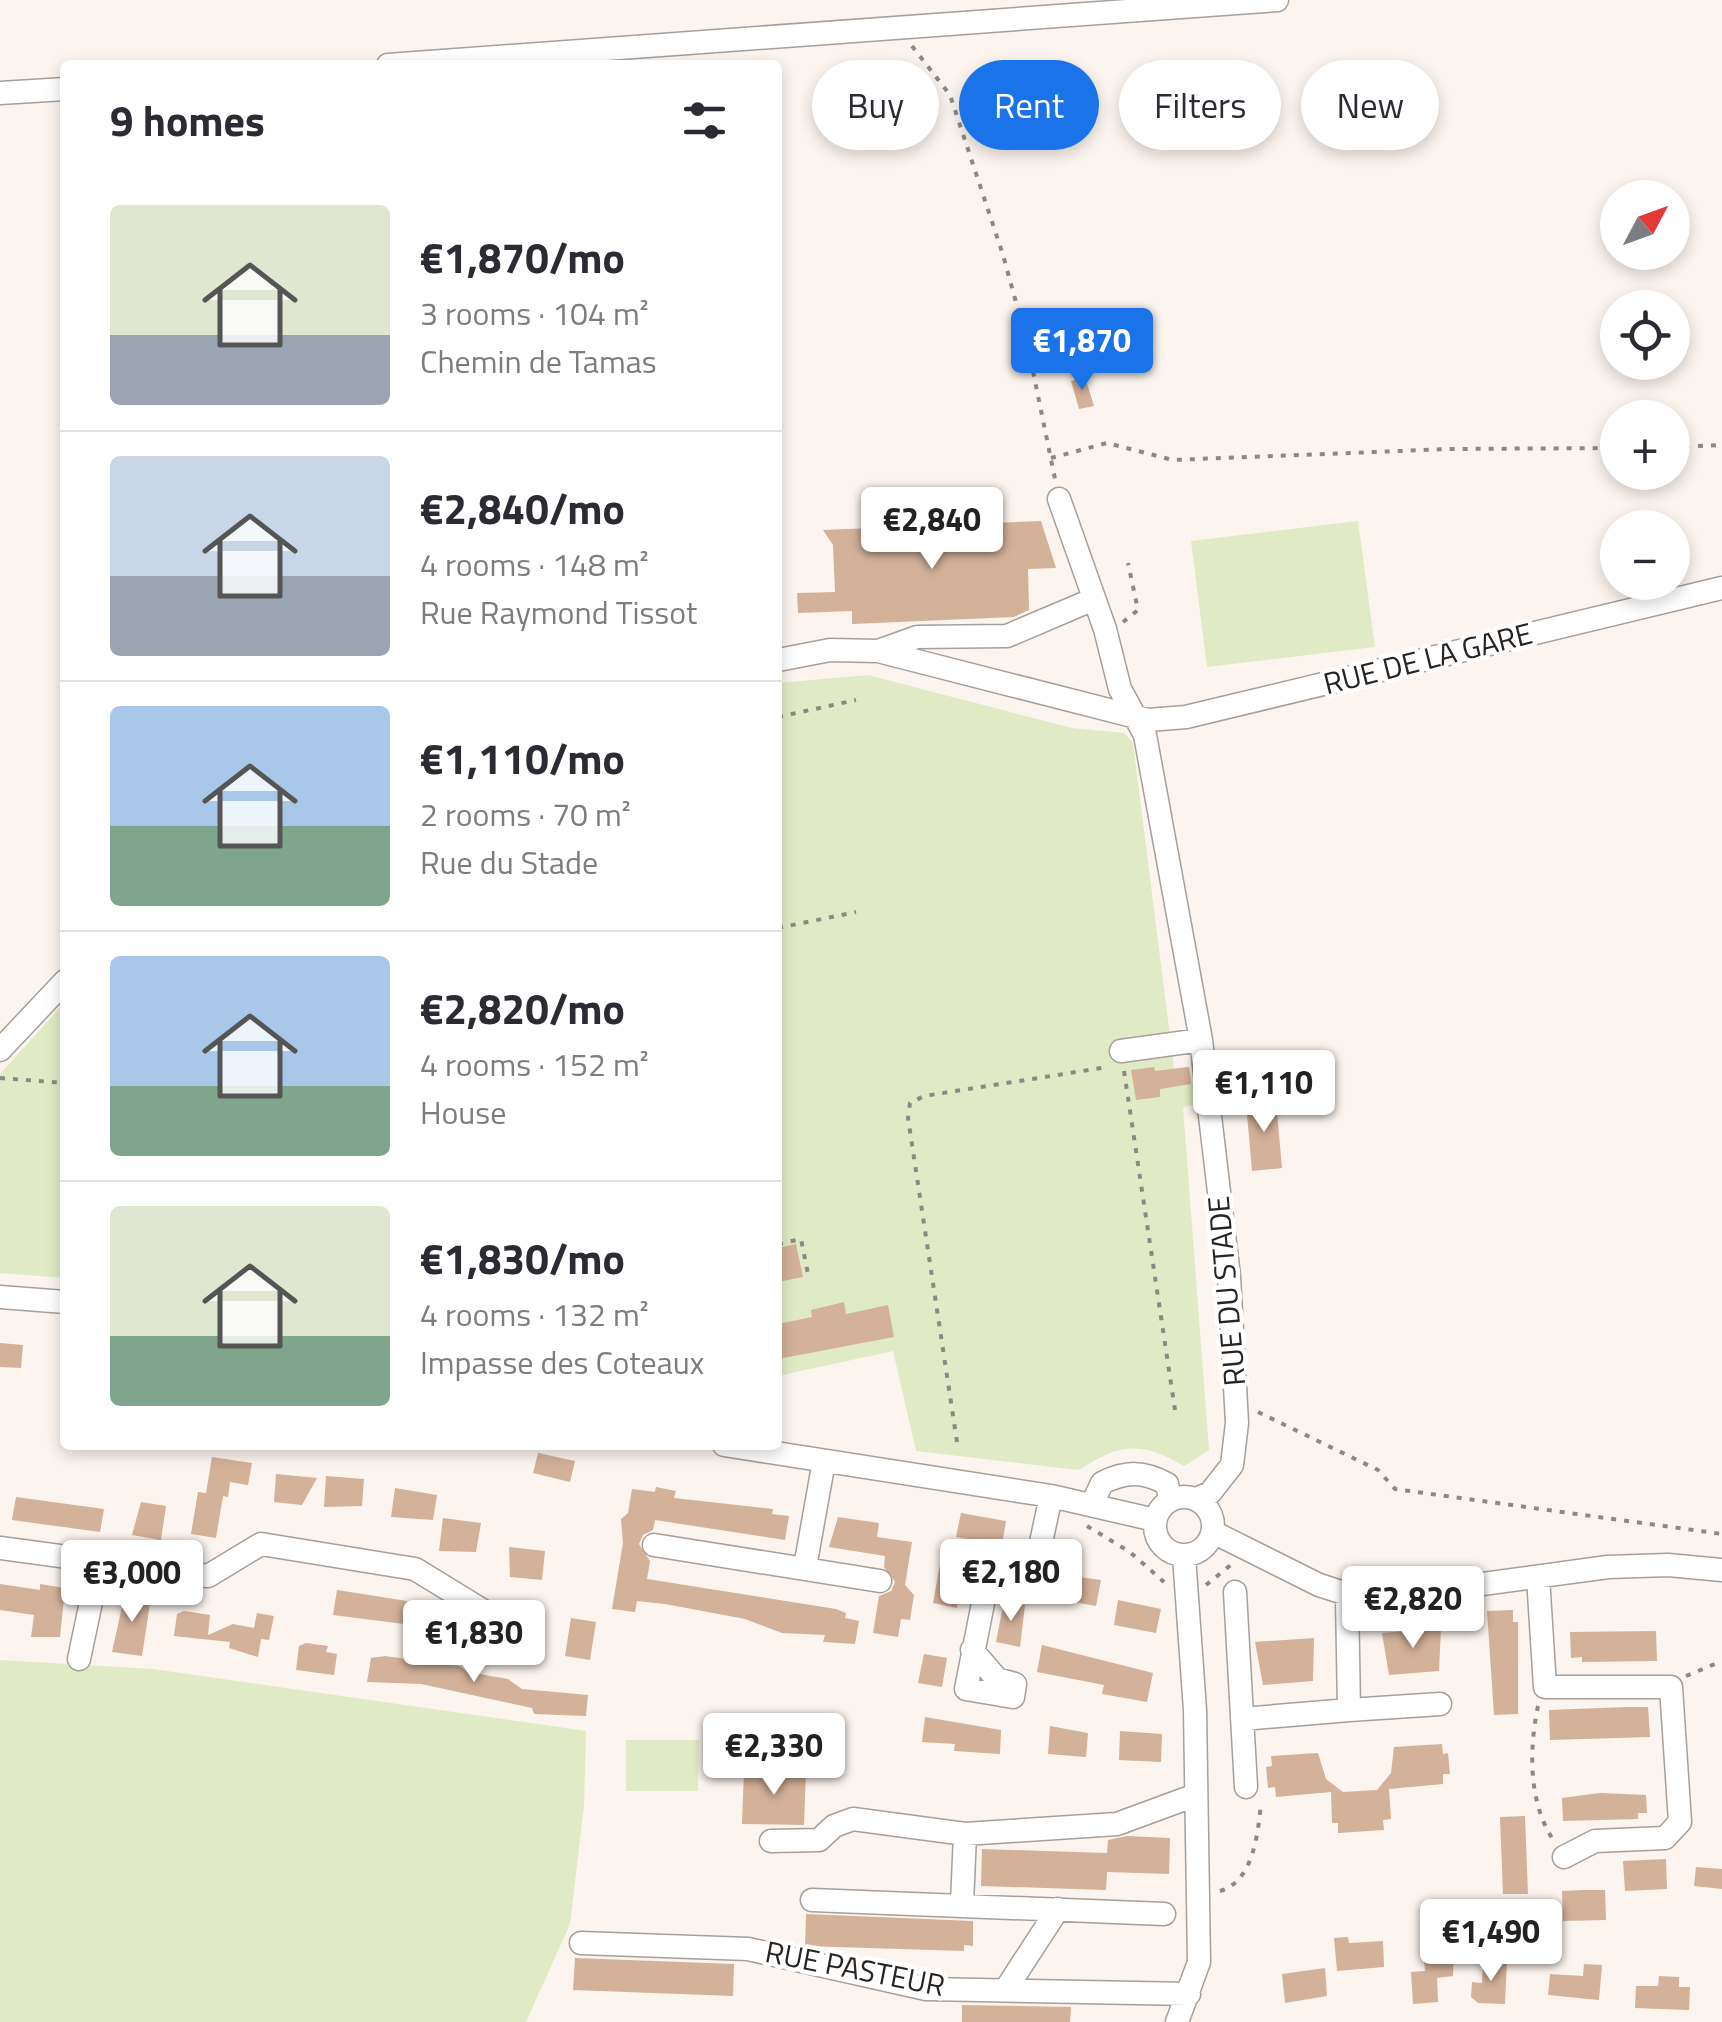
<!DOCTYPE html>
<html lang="en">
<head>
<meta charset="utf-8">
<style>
	:root { --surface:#fff; --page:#f2f2f3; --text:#2b2b33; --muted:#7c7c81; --line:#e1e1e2; --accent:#1a73e8 }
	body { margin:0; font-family:"Titillium Web",sans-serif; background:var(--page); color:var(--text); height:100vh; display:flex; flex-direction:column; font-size:38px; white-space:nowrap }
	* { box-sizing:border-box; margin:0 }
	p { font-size:32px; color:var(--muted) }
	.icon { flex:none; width:55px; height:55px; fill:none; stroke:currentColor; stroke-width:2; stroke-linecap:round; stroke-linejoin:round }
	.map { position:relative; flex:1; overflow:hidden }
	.details { position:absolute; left:60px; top:60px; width:722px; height:1390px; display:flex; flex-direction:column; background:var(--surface); border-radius:10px; box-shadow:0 5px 15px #0003 }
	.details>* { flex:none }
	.top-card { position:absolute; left:812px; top:60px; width:758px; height:90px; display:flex; gap:20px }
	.needle { width:65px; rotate:49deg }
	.buttons { position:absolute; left:1600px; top:180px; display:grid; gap:20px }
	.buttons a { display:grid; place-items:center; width:90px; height:90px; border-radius:50%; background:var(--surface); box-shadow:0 5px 15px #0003; font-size:50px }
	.price { position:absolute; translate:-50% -85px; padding:0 22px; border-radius:10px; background:#fff; color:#222; font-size:32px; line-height:65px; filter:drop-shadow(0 2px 5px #0008) }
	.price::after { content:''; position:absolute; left:50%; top:60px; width:30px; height:22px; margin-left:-15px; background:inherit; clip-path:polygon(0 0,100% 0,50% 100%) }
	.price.active { background:var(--accent); color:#fff }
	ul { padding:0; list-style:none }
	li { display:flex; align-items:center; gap:30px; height:250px; padding:0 50px }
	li+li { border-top:2px solid var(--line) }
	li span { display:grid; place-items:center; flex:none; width:280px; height:200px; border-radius:10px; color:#555 }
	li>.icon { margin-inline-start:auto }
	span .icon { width:120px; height:120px; fill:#fffc; stroke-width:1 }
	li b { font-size:42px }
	h2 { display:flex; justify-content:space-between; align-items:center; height:120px; padding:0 50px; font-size:42px }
	.chip { padding:0 35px; border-radius:45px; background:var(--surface); box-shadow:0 5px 15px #0003; font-size:35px; line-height:90px }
	.chip.active { background:var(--accent); color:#fff }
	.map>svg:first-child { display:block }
	.green { fill:#e0ebc5 }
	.building { fill:#d4b199 }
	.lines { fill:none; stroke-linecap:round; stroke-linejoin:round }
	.minor-casing { stroke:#a69f9a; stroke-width:25 }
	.path { stroke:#8e8884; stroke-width:4; stroke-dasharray:5 8; stroke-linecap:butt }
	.minor { stroke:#fff; stroke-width:22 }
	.labels { text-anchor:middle; stroke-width:9; stroke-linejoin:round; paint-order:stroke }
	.street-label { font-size:30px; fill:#272422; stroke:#fff }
</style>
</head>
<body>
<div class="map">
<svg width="1722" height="2022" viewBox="0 0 1722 2022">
	<rect width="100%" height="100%" fill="#fcf4ee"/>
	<path class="green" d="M1358,521L1375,647L1207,667L1191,541Z
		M868,675L1072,728L1124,733L1133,743L1174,1068L1189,1067L1197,1104L1183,1107L1209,1450L1184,1466C1141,1441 1120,1443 1079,1470L916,1451L893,1351L778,1376V683Z
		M65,1002V1278L0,1273V1074Z
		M0,1660L153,1669L586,1731L584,1806L570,1924L526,2022H0Z
		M626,1740H699L698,1791H626Z"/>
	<path class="building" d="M1085,377L1094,406L1079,409L1071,381Z
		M1041,521L1056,568L1028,569L1029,610L1014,617L852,624V611L798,613L797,593L835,592L833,545L823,530Z
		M1154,1067L1155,1071L1189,1067L1191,1084L1160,1089V1097L1136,1100L1131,1070Z
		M1276,1100L1282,1168L1252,1171L1246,1103Z
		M796,1244L803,1277L778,1282V1248Z
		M844,1302L846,1314L888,1305L894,1337L778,1359V1324L812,1317L811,1310Z
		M0,1343L23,1345L21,1368L0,1367Z
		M538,1453L575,1461L570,1482L533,1473Z
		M212,1457L252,1463L248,1485L230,1482L228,1497L223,1496L216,1538L191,1534L198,1492L206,1493Z
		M276,1474L317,1478L302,1505L274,1502Z
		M326,1476L364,1479L362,1506L324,1507Z
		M656,1487L676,1491L674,1498L773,1509L772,1514L789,1516L785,1540L655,1520L653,1530L643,1535L639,1544L650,1561L647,1579L836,1609L846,1613L845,1618L859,1621L855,1644L823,1642L825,1635L782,1633L745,1619L665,1604L637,1601L635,1612L612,1609L623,1543L621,1519L628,1513L632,1489L655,1492Z
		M395,1488L437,1495L433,1520L391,1517Z
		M16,1497L104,1509L100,1532L12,1520Z
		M141,1502L166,1506L161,1540L132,1535Z
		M961,1513L1006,1521L1002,1545L956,1537Z
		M838,1517L879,1523L877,1537L912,1542L905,1585L914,1595L910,1620L901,1619L898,1637L873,1633L879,1596L891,1591L895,1582L884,1567L885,1556L829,1547Z
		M443,1518L481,1523L476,1552L439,1551Z
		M509,1547L545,1551L542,1580L510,1577Z
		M941,1559L965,1563L957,1608L933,1603Z
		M1056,1574L1101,1580L1096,1606L1051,1598Z
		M0,1584L40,1590V1584L65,1588L60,1637H31L34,1615L0,1610Z
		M337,1590L407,1601L404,1624L333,1615Z
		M125,1593L151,1597L142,1656L112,1652Z
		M1118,1600L1161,1609L1156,1633L1114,1625Z
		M1004,1601L1025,1605L1020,1647L996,1642Z
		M1513,1610V1622H1518V1714L1494,1715L1487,1611Z
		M184,1611L210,1615L208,1635L233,1624L254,1628L257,1613L274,1616L269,1640L261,1639L258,1657L229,1648L230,1642L174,1636L177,1614Z
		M571,1618L596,1622L590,1660L565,1656Z
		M1441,1628L1439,1671L1389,1675L1382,1633Z
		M1656,1631L1657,1661L1582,1662V1657L1571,1658L1570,1632Z
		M1314,1638L1313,1681L1263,1685L1255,1642Z
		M306,1643L328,1646L326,1652L337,1654L334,1675L296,1670L299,1646Z
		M1042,1645L1153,1673L1147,1702L1102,1694L1104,1685L1037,1672Z
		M924,1654L947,1658L942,1687L918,1683Z
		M385,1656L459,1666L468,1672L508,1679L522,1689L588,1695L586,1716L534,1714L532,1708L421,1684L367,1682L371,1658Z
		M1627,1707H1648L1650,1737L1550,1740L1549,1710Z
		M925,1717L1001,1730L1000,1754L954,1751L955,1744L922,1742Z
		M1050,1726L1088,1733L1086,1757L1048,1754Z
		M1120,1731L1162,1734L1161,1762L1119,1760Z
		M1442,1744L1443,1754L1448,1753L1450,1774H1443V1784L1389,1789L1391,1819L1383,1820L1384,1830L1338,1833V1823H1332L1331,1792L1276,1797L1275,1787L1268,1788L1266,1767L1272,1766L1271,1756L1318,1753L1326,1779L1343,1792L1377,1790L1391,1773L1394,1747Z
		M744,1770L806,1772L804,1825L742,1824Z
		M1600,1793L1646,1795L1647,1813H1638V1819L1563,1821L1562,1798Z
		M1525,1816L1528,1894H1503L1500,1817Z
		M1127,1836L1170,1838L1169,1874L1107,1872L1106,1890L981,1886L982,1849L1107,1853L1108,1840Z
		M1666,1859L1667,1889L1625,1891L1623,1861Z
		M1696,1867L1722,1869V1889L1694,1886Z
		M1583,1890H1605L1606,1920L1563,1921L1562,1891Z
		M806,1914L973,1921V1946L964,1945V1951L805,1946Z
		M1348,1937L1349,1943L1383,1941L1384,1967L1337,1971L1334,1938Z
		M1436,1949H1454L1453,1976L1437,1978L1438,2002L1413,2004L1411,1972L1425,1971L1424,1960H1435Z
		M575,1958L734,1964L733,1996L573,1990Z
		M1483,1961H1507L1505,2004L1478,2003L1471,1997L1472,1982L1482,1983Z
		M1584,1964L1602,1965L1599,2000L1548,1995L1550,1974L1583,1976Z
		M1325,1968L1327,1996L1285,2003L1282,1974Z
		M1659,1976L1679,1977V1987H1690L1689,2010L1635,2008L1636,1986H1658Z
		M962,2005L1071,2007L1070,2022H962Z"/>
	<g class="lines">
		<defs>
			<path id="minor" d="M388,65L1277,0
				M0,93L65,89
				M1059,499L1105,629L1120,689L1145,735L1201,1040L1229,1276L1237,1423L1232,1465L1210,1493L1196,1499
				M878,651L917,637L1007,636L1094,599
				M778,660L830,650L878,651L1148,720L1186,717L1722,588
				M0,1050L65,981
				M1121,1051L1201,1040
				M0,1297L65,1302
				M724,1445L1051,1496L1155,1520
				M1155 1526a29 29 0 1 1 58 0a29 29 0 1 1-58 0Z
				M1092,1504L1102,1483C1126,1471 1144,1471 1167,1484L1170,1499
				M1213,1532L1319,1585L1366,1600L1608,1567L1668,1565L1722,1570
				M654,1545L880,1581
				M0,1548L208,1576L261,1544L415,1569L505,1624
				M805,1567L824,1461
				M1538,1577L1545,1687H1671L1680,1822L1665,1838L1595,1841L1564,1857
				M1235,1592L1246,1787
				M972,1650L997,1679L1015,1684L1013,1697L966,1689L987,1583L1037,1561L1051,1496
				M79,1659L99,1564
				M1349,1710L1440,1704
				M1242,1719L1349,1710L1347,1597
				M771,1841L819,1840L834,1826L853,1819L965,1834L1117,1824L1193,1796
				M812,1900L1164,1914
				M962,1904L965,1834
				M581,1943L748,1949L926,1989L1189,1994
				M1006,1989L1058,1909
				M1177,2022L1199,1962L1195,1710L1184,1556"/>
		</defs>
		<use href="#minor" class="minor-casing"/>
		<path class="path" d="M912,46L950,95L1003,255L1027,342L1055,479
			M1672,447L1722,445
			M1051,458L1107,443L1173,460L1450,449L1618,448
			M1123,622L1138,610L1128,563
			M778,717L856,700
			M778,928L856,912
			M1124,1071L1175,1410
			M0,1078L65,1083
			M778,1244L801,1239L809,1279
			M1258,1412L1378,1470L1395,1489L1722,1534
			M957,1442L908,1118L910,1103L924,1096L1108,1067
			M1087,1526L1130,1552L1164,1582
			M1206,1585L1232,1564
			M1686,1676L1722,1661
			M1538,1706C1529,1749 1528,1803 1554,1841
			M1220,1891C1253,1882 1258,1834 1261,1803"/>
		<use href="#minor" class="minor"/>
	</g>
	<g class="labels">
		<g class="street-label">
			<text transform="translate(1428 659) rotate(-14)" y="10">RUE DE LA GARE</text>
			<text transform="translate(1227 1291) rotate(-95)" y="10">RUE DU STADE</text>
			<text transform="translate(855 1969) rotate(11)" y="10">RUE PASTEUR</text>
		</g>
	</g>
</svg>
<div class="buttons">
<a><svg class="needle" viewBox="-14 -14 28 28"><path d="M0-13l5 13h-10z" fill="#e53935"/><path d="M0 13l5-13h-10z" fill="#7c7c81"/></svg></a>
<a><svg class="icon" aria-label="locate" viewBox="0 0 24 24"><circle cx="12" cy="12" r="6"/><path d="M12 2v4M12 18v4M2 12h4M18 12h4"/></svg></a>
<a>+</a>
<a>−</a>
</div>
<b class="price active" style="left:1082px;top:393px">€1,870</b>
<b class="price" style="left:932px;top:572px">€2,840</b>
<b class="price" style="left:1264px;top:1135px">€1,110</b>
<b class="price" style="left:1011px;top:1624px">€2,180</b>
<b class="price" style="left:132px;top:1625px">€3,000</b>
<b class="price" style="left:1413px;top:1651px">€2,820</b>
<b class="price" style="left:474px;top:1685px">€1,830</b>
<b class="price" style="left:774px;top:1798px">€2,330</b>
<b class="price" style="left:1491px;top:1984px">€1,490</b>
<div class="top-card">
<a class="chip">Buy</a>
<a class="chip active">Rent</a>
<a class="chip">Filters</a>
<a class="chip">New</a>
</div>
<section class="details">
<h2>9 homes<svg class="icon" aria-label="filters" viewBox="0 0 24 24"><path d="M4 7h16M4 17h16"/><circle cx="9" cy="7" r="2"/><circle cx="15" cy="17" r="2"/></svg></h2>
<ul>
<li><span style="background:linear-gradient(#dfe7d0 65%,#9aa5b1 0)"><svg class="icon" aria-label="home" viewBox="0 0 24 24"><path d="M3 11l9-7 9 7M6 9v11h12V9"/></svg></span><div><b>€1,870/mo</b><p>3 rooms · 104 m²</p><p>Chemin de Tamas</p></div></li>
<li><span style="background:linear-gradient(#c9d6e8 60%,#9aa5b1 0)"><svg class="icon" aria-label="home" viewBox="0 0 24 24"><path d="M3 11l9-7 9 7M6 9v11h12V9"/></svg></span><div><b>€2,840/mo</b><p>4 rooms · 148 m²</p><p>Rue Raymond Tissot</p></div></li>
<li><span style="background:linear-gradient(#a9c7e8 60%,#7fa58c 0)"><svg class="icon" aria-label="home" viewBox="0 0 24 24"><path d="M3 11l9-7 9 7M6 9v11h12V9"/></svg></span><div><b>€1,110/mo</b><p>2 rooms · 70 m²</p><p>Rue du Stade</p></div></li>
<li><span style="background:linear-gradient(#a9c7e8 65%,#7fa58c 0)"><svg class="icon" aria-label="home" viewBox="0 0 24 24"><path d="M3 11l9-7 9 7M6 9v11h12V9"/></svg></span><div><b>€2,820/mo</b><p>4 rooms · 152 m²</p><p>House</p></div></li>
<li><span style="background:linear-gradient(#dfe7d0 65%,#7fa58c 0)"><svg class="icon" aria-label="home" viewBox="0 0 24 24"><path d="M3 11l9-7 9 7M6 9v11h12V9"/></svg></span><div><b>€1,830/mo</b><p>4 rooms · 132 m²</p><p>Impasse des Coteaux</p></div></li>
</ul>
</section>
</div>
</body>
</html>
